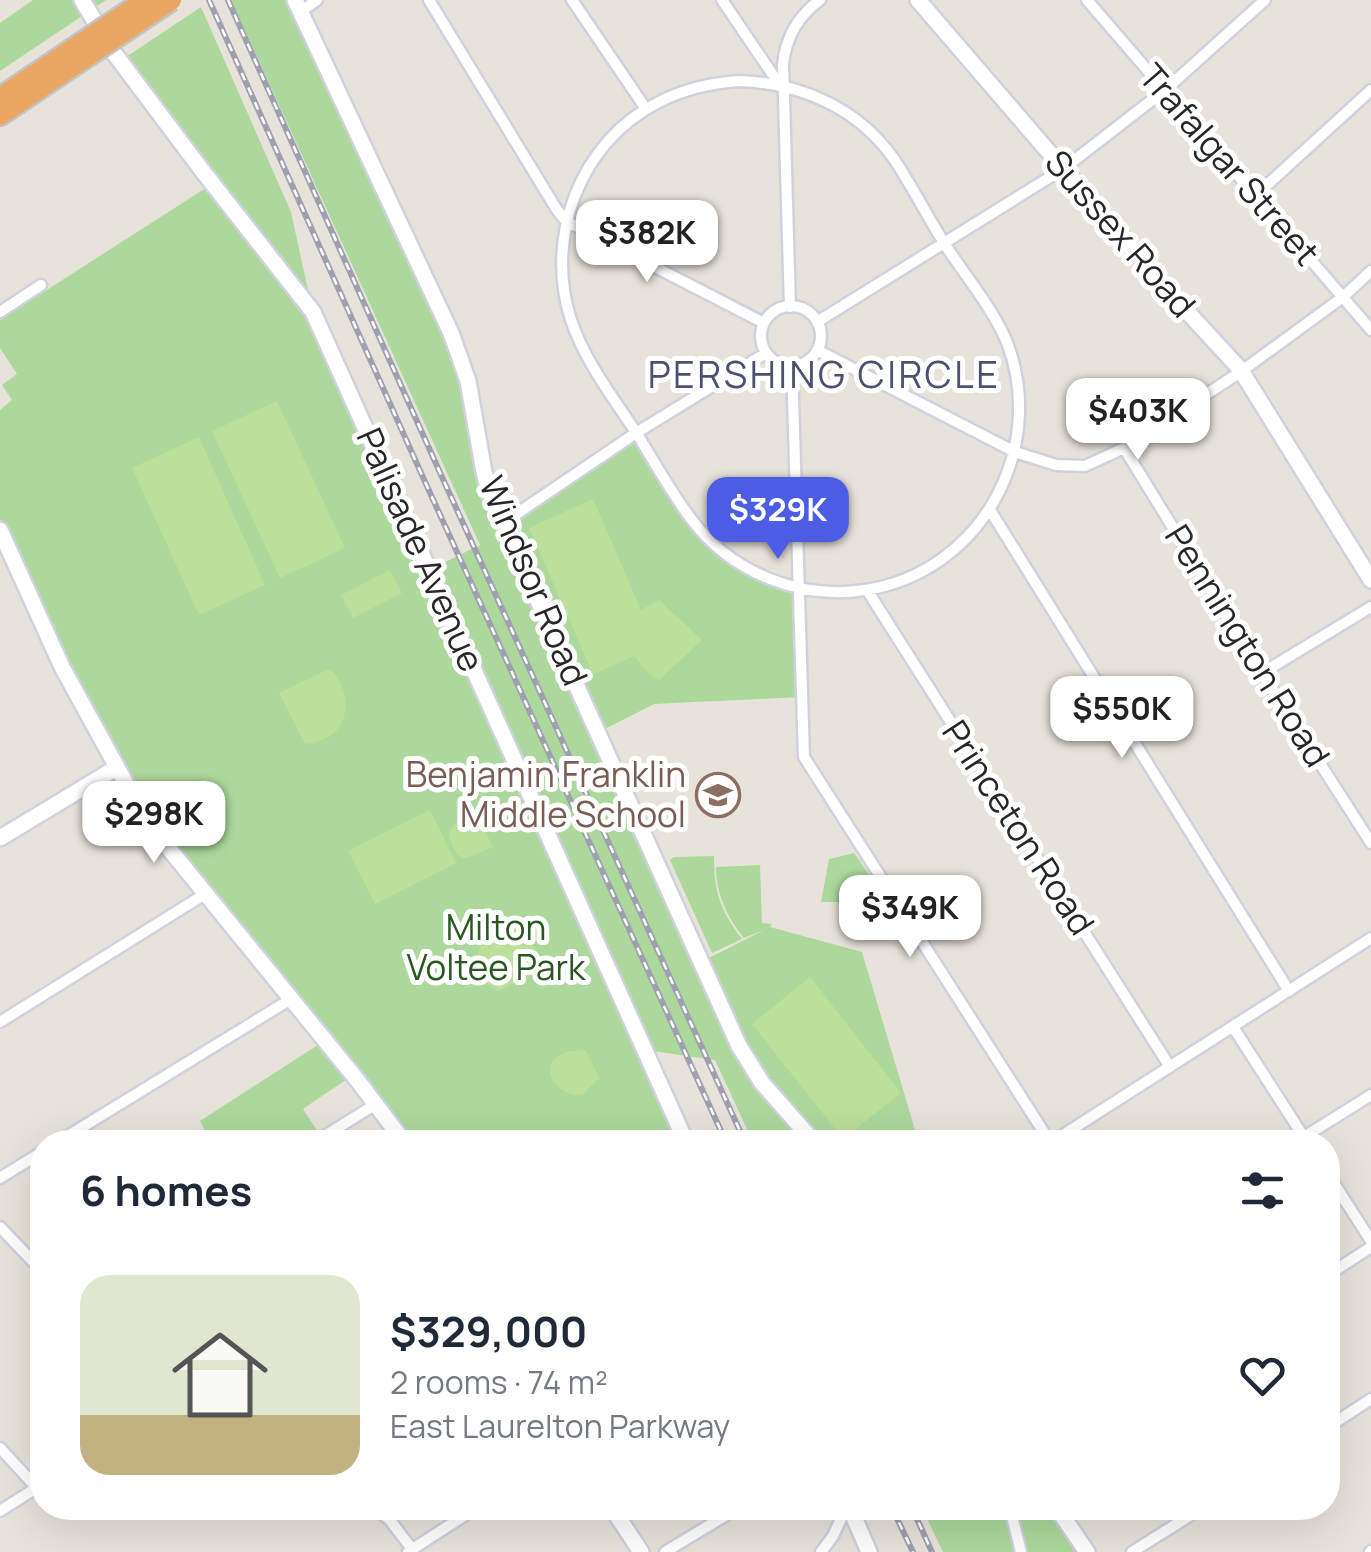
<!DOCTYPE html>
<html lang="en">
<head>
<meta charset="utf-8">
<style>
	:root { --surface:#fff; --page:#f6f6f7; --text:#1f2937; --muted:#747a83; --accent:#4c5de3 }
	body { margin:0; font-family:Manrope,sans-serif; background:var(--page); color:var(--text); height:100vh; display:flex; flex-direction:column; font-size:38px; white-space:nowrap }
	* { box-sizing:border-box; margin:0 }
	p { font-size:32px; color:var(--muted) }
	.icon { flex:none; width:55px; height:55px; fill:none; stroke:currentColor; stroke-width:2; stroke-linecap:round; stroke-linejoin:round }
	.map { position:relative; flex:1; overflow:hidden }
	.sheet { position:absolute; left:30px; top:1130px; width:1310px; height:390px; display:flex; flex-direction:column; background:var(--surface); border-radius:40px; box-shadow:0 10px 40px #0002 }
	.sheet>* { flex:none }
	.price { position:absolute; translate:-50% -85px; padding:0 22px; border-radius:20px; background:#fff; color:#222; font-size:32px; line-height:65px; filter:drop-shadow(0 2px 5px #0008) }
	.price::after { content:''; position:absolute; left:50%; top:60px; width:30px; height:22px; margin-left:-15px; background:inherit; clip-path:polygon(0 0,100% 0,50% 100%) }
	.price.current { background:var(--accent); color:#fff }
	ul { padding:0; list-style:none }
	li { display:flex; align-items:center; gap:30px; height:250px; padding:0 50px }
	li span { display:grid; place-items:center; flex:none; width:280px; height:200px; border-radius:30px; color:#555 }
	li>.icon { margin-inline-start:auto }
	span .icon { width:120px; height:120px; fill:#fffc; stroke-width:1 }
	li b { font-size:42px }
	h2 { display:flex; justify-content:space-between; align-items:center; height:120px; padding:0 50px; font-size:42px }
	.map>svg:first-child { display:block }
	.green { fill:#acd89c }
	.pitch { fill:#bcdf99 }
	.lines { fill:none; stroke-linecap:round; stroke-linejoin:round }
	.street-casing { stroke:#cfd1de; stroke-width:15 }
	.secondary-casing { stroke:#cfd1de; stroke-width:20 }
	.highway-casing { stroke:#c3c3c3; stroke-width:25 }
	.street { stroke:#fff; stroke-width:10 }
	.secondary { stroke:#fff; stroke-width:15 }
	.highway { stroke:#eaa763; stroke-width:20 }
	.rail-casing { stroke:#9e9faf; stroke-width:6 }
	.rail { stroke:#fff; stroke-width:2.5; stroke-dasharray:8; stroke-linecap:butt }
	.highway-bridge-casing { stroke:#c3c3c3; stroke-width:25; stroke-linecap:butt }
	.highway-bridge { stroke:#eaa763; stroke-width:20 }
	.labels { text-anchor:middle; stroke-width:10; stroke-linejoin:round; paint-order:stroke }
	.street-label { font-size:35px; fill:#272727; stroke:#fff }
	.education-label { font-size:35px; fill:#785e54; stroke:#fff; text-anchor:end }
	.park-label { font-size:35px; fill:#295921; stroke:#fff }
	.neighbourhood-label { font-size:38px; letter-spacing:2.5px; fill:#4d5171; stroke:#fff }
</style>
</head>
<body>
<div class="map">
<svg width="1371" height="1552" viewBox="0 0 1371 1552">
	<rect width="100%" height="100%" fill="#e8e3da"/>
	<path class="green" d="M33,0H106L0,71V23Z
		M231,0H295L451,333L503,522L636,433L691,519L719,549L799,588L802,697L654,704L599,732L701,962L764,930L744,938C727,917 716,894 716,867L760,865L762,923L772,924L770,927L862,952L918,1140L915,1142H753L715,1060L646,1050L686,1142H404L353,1075L303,1109L322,1138L315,1142H194L205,1131L200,1121L324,1041L135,800L0,530V410L12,400L2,385L17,374L0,348V320L212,184L120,61L201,7L291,212L313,313L429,570L480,545Z
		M854,853L870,876L843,902H821L829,859Z
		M714,856C714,892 720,910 742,939L712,953L670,860L674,857Z
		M922,1508H1057L1087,1552H943Z"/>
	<path class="pitch" d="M277,401L345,548L280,578L212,431Z
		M199,437L265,585L199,615L132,468Z
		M593,499L641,610L659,600L702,640L659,680L649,674L634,656L593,674L529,528Z
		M390,570L402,593L353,618L341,595Z
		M329,669C349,684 353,721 330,736C322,741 314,743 305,744L279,693Z
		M430,810L456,863L375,904L348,851Z
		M474,816L478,817L493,847L464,859C454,853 451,844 449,833C453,822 463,817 474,816Z
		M511,922C531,928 535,954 546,969L544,972L534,973L498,991C474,980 471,942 495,928C498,926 508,923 511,922Z
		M810,977L901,1093L843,1139L752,1024Z
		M586,1050L599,1078L582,1095C559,1098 535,1068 562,1054C569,1050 578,1051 586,1050Z"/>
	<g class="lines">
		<defs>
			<path id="street" d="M429,0L557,210L566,221L764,323
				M572,0L646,109
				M722,0L779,84
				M1087,0L1371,330
				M300,12L317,0
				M739,81C800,83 857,107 894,159C912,186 927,216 944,243C965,276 994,309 1008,345C1047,452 979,573 865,590C800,600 732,573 692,520C672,494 656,465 639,437C615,400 585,362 571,320C544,238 580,141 659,102C684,89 710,83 739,81Z
				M1256,195L1371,90
				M761 336a30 30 0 1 1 60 0a30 30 0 1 1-60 0Z
				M790,307L783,64C786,37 798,16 820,0
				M0,312L41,285
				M817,322L1063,169L1165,90L1265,0
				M817,350L1015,452L1056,465L1085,466L1124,448L1239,373L1343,297L1371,271
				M792,366L804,757L1050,1142
				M1124,448L1262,673L1371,843
				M990,510L1289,991
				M503,523L636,433L766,353
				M867,590L1170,1067
				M1262,673L1371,607
				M0,1022L205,894
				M1233,1027L1307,1142
				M58,1142L291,999
				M315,1142L376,1104
				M1052,1142L1371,938
				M1296,1142L1371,1095
				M1328,1174L1371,1241
				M0,1178L42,1152
				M0,1227L42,1271
				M1328,1275L1371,1247
				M1328,1427L1371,1399
				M0,1448L37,1488
				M373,1508L389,1519L412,1549
				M1010,1508L1021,1552
				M0,1511L41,1485
				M408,1552L476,1508
				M665,1552L738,1508
				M821,1552L833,1536L846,1508
				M1132,1552L1202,1508
				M1370,1552L1371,1551"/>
			<path id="secondary" d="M82,0L114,53L201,169L313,312L686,1142
				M295,0L451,333L468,381L484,472L490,494L739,1046L762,1083L814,1142
				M918,0L1170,293L1240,369L1371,580
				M0,530L62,667L135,800L166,845L358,1081L404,1142
				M0,838L116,768
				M612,1508L641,1552
				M850,1508L869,1552
				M1057,1508L1087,1552"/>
			<path id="highway" d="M0,98L82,43
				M0,115L89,55"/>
		</defs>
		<use href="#street" class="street-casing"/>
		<use href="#secondary" class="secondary-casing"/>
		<use href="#highway" class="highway-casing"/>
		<use href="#street" class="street"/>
		<use href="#secondary" class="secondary"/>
		<use href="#highway" class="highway"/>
		<defs>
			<path id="rail" d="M209,0L426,484L726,1142
				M228,0L442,477L745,1142
				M892,1508L913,1552
				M912,1508L932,1552"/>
		</defs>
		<use href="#rail" class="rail-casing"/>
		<use href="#rail" class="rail"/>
		<defs>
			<path id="highway-bridge" d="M82,43L146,0
				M89,55L171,0"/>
		</defs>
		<use href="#highway-bridge" class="highway-bridge-casing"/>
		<use href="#highway-bridge" class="highway-bridge"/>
	</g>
	<defs>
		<symbol id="school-ring" viewBox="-11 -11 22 22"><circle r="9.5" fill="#fff" stroke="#8d6e63" stroke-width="1.5"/><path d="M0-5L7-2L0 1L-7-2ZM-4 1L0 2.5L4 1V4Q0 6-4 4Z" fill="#8d6e63"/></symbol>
	</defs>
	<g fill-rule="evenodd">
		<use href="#school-ring" x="693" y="770" width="50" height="50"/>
	</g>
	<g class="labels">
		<g class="street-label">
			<text transform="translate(1229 165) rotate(49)" y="12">Trafalgar Street</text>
			<text transform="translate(1120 234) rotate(49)" y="12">Sussex Road</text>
			<text transform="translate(420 550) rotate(66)" y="12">Palisade Avenue</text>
			<text transform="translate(533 581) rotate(67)" y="12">Windsor Road</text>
			<text transform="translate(1247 646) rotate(58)" y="12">Pennington Road</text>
			<text transform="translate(1018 828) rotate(57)" y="12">Princeton Road</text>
		</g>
		<g class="education-label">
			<text x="686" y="787">Benjamin Franklin<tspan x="686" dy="40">Middle School</tspan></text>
		</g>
		<g class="park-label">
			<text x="496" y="940">Milton<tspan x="496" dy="40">Voltee Park</tspan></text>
		</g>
		<g class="neighbourhood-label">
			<text x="824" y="388">PERSHING CIRCLE</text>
		</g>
	</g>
</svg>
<b class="price" style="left:647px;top:285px">$382K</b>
<b class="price" style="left:1138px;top:463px">$403K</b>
<b class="price current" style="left:778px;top:562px">$329K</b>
<b class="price" style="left:1122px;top:761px">$550K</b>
<b class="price" style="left:154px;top:866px">$298K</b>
<b class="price" style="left:910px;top:960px">$349K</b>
<section class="sheet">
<h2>6 homes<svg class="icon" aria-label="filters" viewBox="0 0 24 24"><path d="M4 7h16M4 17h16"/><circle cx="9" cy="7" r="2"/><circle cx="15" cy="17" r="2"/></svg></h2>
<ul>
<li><span style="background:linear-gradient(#dfe7d0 70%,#c2b280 0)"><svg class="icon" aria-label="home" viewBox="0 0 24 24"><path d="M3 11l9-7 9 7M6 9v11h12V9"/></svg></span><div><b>$329,000</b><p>2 rooms · 74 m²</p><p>East Laurelton Parkway</p></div><svg class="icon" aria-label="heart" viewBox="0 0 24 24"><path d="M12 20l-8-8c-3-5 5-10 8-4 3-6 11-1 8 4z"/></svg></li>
</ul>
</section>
</div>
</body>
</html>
